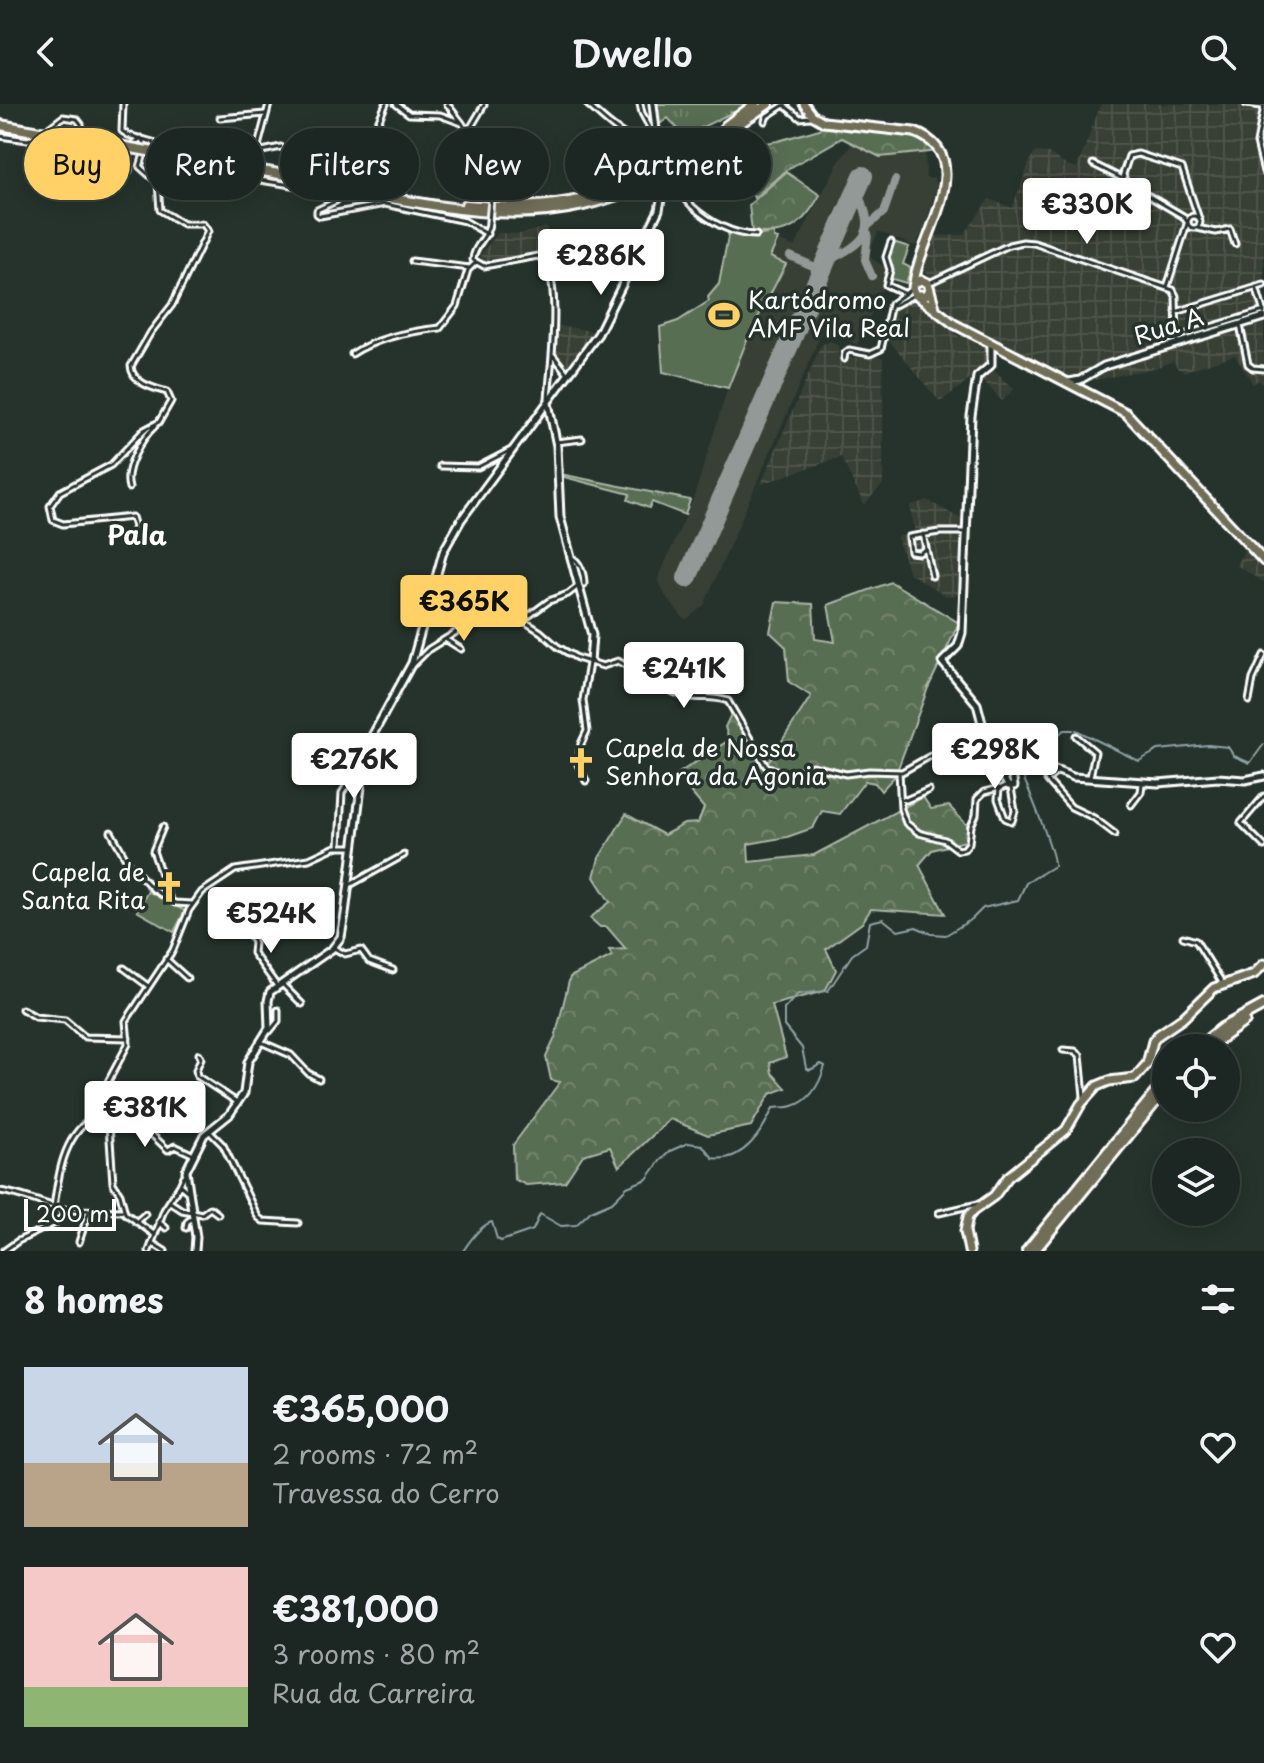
<!DOCTYPE html>
<html lang="en">
<head>
<meta charset="utf-8">
<style>
	:root { --surface:#1c2622; --page:#29322f; --text:#f1f3f6; --muted:#a0a5a5; --line:#3a4340; --accent:#ffd166 }
	body { margin:0; font-family:"Playpen Sans",sans-serif; background:var(--page); color:var(--text); height:100vh; display:flex; flex-direction:column; font-size:30px; white-space:nowrap }
	* { box-sizing:border-box; margin:0 }
	p { font-size:26px; color:var(--muted) }
	.icon { flex:none; width:44px; height:44px; fill:none; stroke:currentColor; stroke-width:2; stroke-linecap:round; stroke-linejoin:round }
	.map { position:relative; height:1147px; overflow:hidden }
	.side { display:flex; flex-direction:column; background:var(--surface); flex:1 }
	.side>* { flex:none }
	.banner { position:absolute; left:24px; top:24px; width:800px; height:72px; display:flex; gap:16px }
	.controls { position:absolute; left:1152px; top:930px; display:grid; gap:16px }
	.controls a { display:grid; place-items:center; width:88px; height:88px; border-radius:50%; background:var(--surface); box-shadow:0 4px 20px #0003,0 0 0 2px var(--line); font-size:40px }
	.scale { position:absolute; left:24px; bottom:20px; width:92px; box-sizing:border-box; padding-left:8px; border:4px solid #fff; border-top:0; font-size:22px; line-height:28px; white-space:nowrap; color:#fff; -webkit-text-stroke:6px #26332d; paint-order:stroke }
	.price { position:absolute; translate:-50% -68px; padding:0 18px; border-radius:8px; background:#fff; color:#222; font-size:26px; line-height:52px; filter:drop-shadow(0 2px 4px #0008) }
	.price::after { content:''; position:absolute; left:50%; top:48px; width:24px; height:18px; margin-left:-12px; background:inherit; clip-path:polygon(0 0,100% 0,50% 100%) }
	.price.current { background:var(--accent); color:#111 }
	ul { padding:0; list-style:none }
	li { display:flex; align-items:center; gap:24px; height:200px; padding:0 24px }
	li span { display:grid; place-items:center; flex:none; width:224px; height:160px; border-radius:0px; color:#555 }
	li>.icon { margin-inline-start:auto }
	span .icon { width:96px; height:96px; fill:#fffc; stroke-width:1 }
	li b { font-size:34px }
	h2 { display:flex; justify-content:space-between; align-items:center; height:96px; padding:0 24px; font-size:34px }
	.tag { padding:0 28px; border-radius:36px; background:var(--surface); box-shadow:0 4px 20px #0003,0 0 0 2px var(--line); font-size:28px; line-height:72px }
	.tag.current { background:var(--accent); color:#111 }
	header { display:flex; justify-content:space-between; align-items:center; height:104px; padding:0 24px; background:var(--surface); font-size:36px; font-weight:600 }
	.map>svg:first-child { display:block }
	.built { fill:#394036 }
	.industrial { fill:url(#industrial-grid) }
	.grass { fill:url(#grass-tufts); stroke:#acb6a8; stroke-width:2 }
	.forest { fill:url(#forest-crowns); stroke:#acb6a8; stroke-width:2 }
	.pitch { fill:#596e52; stroke:#acb6a8; stroke-width:2 }
	.lines { fill:none; stroke-linecap:round; stroke-linejoin:round }
	.stream { stroke:#90a3a7; stroke-width:2 }
	.taxiway { stroke:#929996; stroke-width:8 }
	.runway { stroke:#929996; stroke-width:20 }
	.motorway-tunnel { stroke:#3c4742; stroke-width:8; stroke-dasharray:8 4; stroke-linecap:butt }
	.minor-casing { stroke:#fff; stroke-width:9 }
	.tertiary-casing { stroke:#fff; stroke-width:11 }
	.secondary-casing { stroke:#fff; stroke-width:11 }
	.primary-casing { stroke:#fff; stroke-width:13 }
	.motorway-casing { stroke:#fff; stroke-width:14 }
	.minor { stroke:#26332d; stroke-width:3 }
	.tertiary { stroke:#26332d; stroke-width:5 }
	.secondary { stroke:#26332d; stroke-width:5 }
	.primary { stroke:#716e59; stroke-width:7 }
	.motorway { stroke:#716e59; stroke-width:8 }
	.minor-bridge-casing { stroke:#fff; stroke-width:9; stroke-linecap:butt }
	.motorway-bridge-casing { stroke:#fff; stroke-width:14; stroke-linecap:butt }
	.minor-bridge { stroke:#26332d; stroke-width:3 }
	.motorway-bridge { stroke:#716e59; stroke-width:8 }
	.labels { text-anchor:middle; stroke-width:7; stroke-linejoin:round; paint-order:stroke }
	.poi-label { font-size:24px; fill:#fff; stroke:#26332d; text-anchor:start }
	.street-label { font-size:24px; fill:#fff; stroke:#26332d }
	.neighbourhood-label { font-size:26px; font-weight:bold; fill:#fff; stroke:#26332d }
</style>
</head>
<body>
<header><svg class="icon" aria-label="back" viewBox="0 0 24 24"><path d="M15 5l-7 7 7 7"/></svg>Dwello<svg class="icon" aria-label="search" viewBox="0 0 24 24"><circle cx="10" cy="10" r="6"/><path d="M15 15l6 6"/></svg></header>
<div class="map">
<svg width="1264" height="1147" viewBox="0 0 1264 1147">
	<defs>
		<pattern id="industrial-grid" width="8" height="8" patternUnits="userSpaceOnUse" patternTransform="scale(2)"><rect width="8" height="8" fill="#394036"/><path d="M0 4h8M4 0v8" fill="none" stroke="#4d534a"/></pattern>
		<pattern id="grass-tufts" width="24" height="20" patternUnits="userSpaceOnUse" patternTransform="scale(2)"><rect width="24" height="20" fill="#596e52"/><path d="M3 7l-1-3M5 7V3M7 7l1-3M15 17l-1-3M17 17v-4M19 17l1-3" fill="none" stroke="#72846c"/></pattern>
		<pattern id="forest-crowns" width="20" height="18" patternUnits="userSpaceOnUse" patternTransform="scale(2)"><rect width="20" height="18" fill="#596e52"/><path d="M2 6a3 3 0 1 1 6 0M12 15a3 3 0 1 1 6 0" fill="none" stroke="#72846c"/></pattern>
	</defs>
	<rect width="100%" height="100%" fill="#26332d"/>
	<filter id="ink" filterUnits="userSpaceOnUse"><feTurbulence type="fractalNoise" baseFrequency=".0125" numOctaves="2"/><feDisplacementMap in="SourceGraphic" scale="16" xChannelSelector="R" yChannelSelector="G"/><feConvolveMatrix kernelMatrix="1 2 1 2 8 2 1 2 1" color-interpolation-filters="sRGB"/></filter>
	<g filter="url(#ink)">
		<path class="built" d="M852,40L880,53L925,48L926,74L934,75L937,82L924,125L915,142L878,127L868,152L890,167L857,241L837,230L822,228L704,501L687,515L683,514L665,491L658,475L693,396L728,284L749,231L786,160L770,153L777,136L795,143L837,61Z"/>
		<path class="industrial" d="M1101,0H1264V281L1258,276L1253,280L1235,251L1185,267L1178,265L1173,257L1158,263L1086,278L1083,283L957,220L941,209L933,196L925,163L931,132L964,131L989,95L1012,104L1031,54L1036,48L1049,49L1064,60L1077,64Z
			M547,123L549,148L482,158L481,150L498,129L520,130Z
			M913,194L954,225L955,230L960,233L966,230L989,240L987,263L940,298L886,233L893,203Z
			M554,221L598,228L573,262L563,260L554,251Z
			M831,237L838,242L839,254L883,253V380L864,401L841,353L761,380L821,241Z
			M991,264L1014,285L1002,297L979,272Z
			M927,396L961,415L960,491L946,492L909,469L897,433L915,428L910,402Z
			M1247,442L1264,460V478L1236,461Z"/>
		<path class="grass" d="M654,0H751L736,11L733,8L680,34L661,49L659,45L678,25L668,14L657,22Z
			M560,370L690,396L685,411L652,398L649,404L628,396L630,390L560,372Z"/>
		<path class="forest" d="M833,21L913,29L939,47L880,53L842,34L786,66L754,94L741,62L757,51L751,41L778,37Z
			M786,68L820,91C803,121 789,133 752,128L749,101Z
			M891,478L959,519L928,584L895,672L881,687L875,679L865,677L840,710L822,707L813,724L787,733L748,740L749,758L814,751L923,693L931,705L949,702L967,721L969,736L932,746L919,761L945,810L871,805L862,819L826,845L836,866L825,887L772,901L786,953L770,959L772,969L786,984L770,990L751,1022L708,1031L670,1015L619,1063L610,1043L583,1051L565,1078L526,1081L514,1075L513,1041L560,978L551,976L546,953L555,934L570,873L612,852L609,846L626,845L607,823H600L590,814L610,798L594,773L599,754L626,710L664,731L684,720L698,719L704,704L676,671L729,636L725,623L733,606L738,620L765,663L811,592L789,578L786,543L770,528L776,498L813,500L815,535L835,538L828,501Z"/>
		<path class="pitch" d="M729,127L748,133L774,129V134L778,135L770,153L786,160L749,231L728,284L663,268L660,223L678,217L709,197L708,193L719,180Z
			M893,138L909,143L903,160L911,164L906,179L889,174L892,166L887,155Z
			M148,787L185,807L174,828L137,807Z"/>
		<g class="lines">
			<path class="stream" d="M1076,626L1139,657L1158,646L1208,641L1228,643L1234,652L1250,659L1264,640
				M1015,649L1032,652L1064,626H1073
				M463,1147C469,1138 482,1120 492,1118L497,1135L501,1137L533,1126L540,1110L561,1122L576,1121L591,1107L612,1098L627,1083L647,1075L660,1057L670,1047L688,1039L702,1041L713,1054C743,1059 763,1027 773,1004C779,1003 787,1004 793,1002C811,997 820,979 825,962L821,960L810,966L806,964L802,944L784,922V905L798,890L828,887L852,851L866,841L870,818L883,815L898,827L916,823L932,830L946,831L972,815L983,804L1018,796L1026,779L1054,762C1056,752 1023,667 1014,657"/>
			<path class="taxiway" d="M869,121L884,108L895,76
				M868,130L865,156L872,172
				M790,152L822,166
				M825,159C862,139 881,130 856,87"/>
			<path class="runway" d="M687,474L863,72"/>
			<path class="motorway-tunnel" d="M647,78L677,62"/>
			<defs>
				<path id="minor" d="M123,0L122,27L128,31L153,38L160,58L163,61L336,88L339,92L336,97L317,106V110L320,112L385,100L465,117L487,130
					M269,0L258,42L262,47L281,43
					M396,0L409,10L440,11L462,19L473,37L489,78L491,95
					M447,0L462,19
					M587,0C595,7 602,14 611,21C628,35 643,38 649,61
					M640,0L642,9L655,33
					M1246,0L1262,2
					M1264,2L1257,39L1264,68
					M220,14L265,10
					M765,17L767,12L784,1L800,14L810,13
					M377,20L386,0
					M46,26L63,13L77,15L81,20L88,59L95,62L114,60L123,71L129,67V43L141,34
					M468,28L484,1
					M0,32L28,36L41,31
					M1093,60L1121,74
					M664,80C678,84 683,93 693,103C710,118 733,131 756,131
					M1188 118a6 6 0 1 1 12 0a6 6 0 1 1-12 0Z
					M489,118C489,133 473,142 473,156L484,162L538,152C565,165 550,267 548,295
					M1187,118L1183,112L1125,78L1123,70L1129,52L1138,50L1182,64L1199,115
					M1197,124L1216,128L1230,125L1235,140
					M891,138L886,153L890,166L886,181L906,190
					M412,157L470,164
					M929,179L1009,141L1023,138L1034,139L1173,186L1176,192L1177,240
					M1167,183L1187,120
					M1256,183L1264,209
					M893,202L914,191
					M1176,208L1264,181
					M1240,221L1248,260L1253,264L1264,265
					M1177,233L1264,207
					M352,250C376,234 411,227 440,224L457,202L468,166L475,159
					M552,250L567,269
					M844,255L845,249L849,246L870,250L881,245L891,200L910,186
					M556,338L582,335
					M440,362L478,363L511,346
					M129,384C123,365 142,334 155,322
					M923,430L932,472
					M129,438L135,423L132,413L63,420L53,416L50,402L60,388L111,361L144,326L159,318L171,297L167,288C153,284 132,279 131,262L151,228L172,201L208,127L203,120H183L160,106L158,79L140,63L146,43L141,34
					M926,445L919,449L911,448L909,433L939,428H965
					M571,453C580,457 584,470 584,480
					M523,516L549,497L568,490L577,483
					M445,535L461,545
					M414,560L429,545L482,512L521,515L541,528L558,543L577,554L603,562L618,557C639,568 662,586 685,592C701,596 709,590 728,597L766,662L787,671L812,662L846,670L869,667L902,668L982,623
					M1249,597L1253,575L1264,551
					M1076,632L1095,648L1090,673
					M310,645L306,655L345,679
					M1058,667L1047,676L1071,703L1094,714L1115,730
					M899,668L901,705L906,719L919,729L945,736L958,746L964,745L969,739L971,722L976,711L977,695L984,688L999,684
					M586,677L578,660L581,640L587,627L583,596L589,559
					M1008,681L999,685L998,695L1005,714L1012,717L1015,707L1011,684
					M1264,692L1241,719L1264,742
					M901,695L906,696L929,686
					M1131,701L1141,688L1142,680
					M163,723L153,747L170,796L175,799L192,800
					M111,728L129,760L153,785L170,796
					M339,742L342,689L364,653
					M348,782L404,751
					M250,830L254,839L253,849L277,882
					M1183,833L1196,837L1223,880
					M334,844L345,850L361,846L369,857L393,866
					M166,855L187,874
					M124,864L148,882
					M282,880L302,900
					M22,905L36,913L65,916L85,933L128,934
					M270,927L278,917V906
					M261,938L291,951L308,969L319,975
					M1063,946L1075,947L1080,951L1084,992
					M199,950L201,954L196,966L197,972L237,998
					M108,1007L148,1027L168,1046L175,1042L194,1051
					M210,1028L223,1041L258,1113L263,1117L298,1119
					M184,1072L180,1081L187,1087
					M0,1087C24,1090 45,1102 69,1106
					M170,1098L182,1106L202,1110L210,1104L218,1110
					M54,1103C58,1073 63,1033 91,1015L107,1020
					M939,1109L978,1100
					M136,1118L145,1110
					M159,1118L166,1124
					M186,1124L187,1118L191,1115
					M155,1131L125,1109L120,1090L113,1079L108,1007L101,991L128,940L126,917L173,846L189,806L202,788L235,766L309,755L335,743H353
					M79,1138L89,1107
					M152,1139L165,1147
					M4,1147L18,1137L55,1119L71,1106L124,1107
					M149,1147L164,1106L180,1081"/>
				<path id="tertiary" d="M991,239V261L977,273L971,312L962,529L958,542L942,558L977,600L988,642L1008,682H1014L1010,657L1017,651L1073,673L1158,679L1218,674L1245,676L1264,672
					M1069,278L1080,276L1104,262L1264,213
					M548,299L557,342L560,413L592,531L590,558"/>
				<path id="secondary" d="M195,1147L196,1133L186,1067L204,1031L229,1011L244,989L248,958L269,924L268,897L270,888L332,845L341,833L345,810L366,643L412,559L443,448L461,416L598,230L659,106L663,86L653,0"/>
				<path id="primary" d="M804,0L812,11L824,18L914,28C979,51 923,130 915,173C914,181 911,183 915,191H926L929,187
					M914,179L921,176L928,179L935,204
					M919,193L954,220L1126,309L1264,457
					M969,1147L965,1127L968,1113L973,1107L994,1092L1008,1073L1066,1026L1081,1000L1097,982L1109,977L1135,974L1147,960L1153,937L1158,931L1183,914L1214,884L1254,870L1264,860"/>
				<path id="motorway" d="M726,22L755,0
					M677,62L768,0
					M359,88C460,107 550,127 647,78
					M466,101C529,107 588,101 645,73
					M1197,944L1222,924L1264,901
					M1207,944L1245,917
					M1027,1147L1166,976
					M1034,1147L1166,985"/>
			</defs>
			<use href="#minor" class="minor-casing"/>
			<use href="#tertiary" class="tertiary-casing"/>
			<use href="#secondary" class="secondary-casing"/>
			<use href="#primary" class="primary-casing"/>
			<use href="#motorway" class="motorway-casing"/>
			<use href="#minor" class="minor"/>
			<use href="#tertiary" class="tertiary"/>
			<use href="#secondary" class="secondary"/>
			<use href="#primary" class="primary"/>
			<use href="#motorway" class="motorway"/>
			<defs>
				<path id="minor-bridge" d="M489,118L491,95"/>
				<path id="motorway-bridge" d="M0,21L359,84"/>
			</defs>
			<use href="#minor-bridge" class="minor-bridge-casing"/>
			<use href="#motorway-bridge" class="motorway-bridge-casing"/>
			<use href="#minor-bridge" class="minor-bridge"/>
			<use href="#motorway-bridge" class="motorway-bridge"/>
		</g>
	</g>
	<defs>
		<symbol id="stadium-bare" viewBox="-9 -9 18 18"><path d="M0-5a6.5 5 0 1 0 0 10a6.5 5 0 1 0 0-10ZM-3.5-1.8h7v3.6h-7Z" fill="#ffd166" stroke="#26332d" stroke-width="2.5" paint-order="stroke"/></symbol>
		<symbol id="church-bare" viewBox="-9 -9 18 18"><path d="M-1.2-6h2.4v3.5h3.3v2.4h-3.3V6h-2.4V-.1h-3.3v-2.4h3.3Z" fill="#ffd166" stroke="#26332d" stroke-width="2.5" paint-order="stroke"/></symbol>
	</defs>
	<g fill-rule="evenodd">
		<use href="#stadium-bare" x="702" y="189" width="44" height="44"/>
		<use href="#church-bare" x="559" y="637" width="44" height="44"/>
		<use href="#church-bare" x="147" y="761" width="44" height="44"/>
	</g>
	<g class="labels">
		<g class="poi-label">
			<text x="748" y="205">Kartódromo<tspan x="748" dy="28">AMF Vila Real</tspan></text>
			<text x="605" y="653">Capela de Nossa<tspan x="605" dy="28">Senhora da Agonia</tspan></text>
			<text x="145" y="777" text-anchor="end">Capela de<tspan x="145" dy="28">Santa Rita</tspan></text>
		</g>
		<g class="street-label">
			<text transform="translate(1169 223) rotate(-17)" y="8">Rua A</text>
		</g>
		<g class="neighbourhood-label">
			<text x="137" y="441">Pala</text>
		</g>
	</g>
</svg>
<div class="controls">
<a><svg class="icon" aria-label="locate" viewBox="0 0 24 24"><circle cx="12" cy="12" r="6"/><path d="M12 2v4M12 18v4M2 12h4M18 12h4"/></svg></a>
<a><svg class="icon" aria-label="layers" viewBox="0 0 24 24"><path d="M12 4l9 5-9 5-9-5zM3 14l9 5 9-5"/></svg></a>
</div>
<div class="scale">200 m</div>
<b class="price" style="left:1087px;top:142px">€330K</b>
<b class="price" style="left:601px;top:193px">€286K</b>
<b class="price current" style="left:464px;top:539px">€365K</b>
<b class="price" style="left:684px;top:606px">€241K</b>
<b class="price" style="left:995px;top:687px">€298K</b>
<b class="price" style="left:354px;top:697px">€276K</b>
<b class="price" style="left:271px;top:851px">€524K</b>
<b class="price" style="left:145px;top:1045px">€381K</b>
<div class="banner">
<a class="tag current">Buy</a>
<a class="tag">Rent</a>
<a class="tag">Filters</a>
<a class="tag">New</a>
<a class="tag">Apartment</a>
</div>
</div>
<section class="side">
<h2>8 homes<svg class="icon" aria-label="filters" viewBox="0 0 24 24"><path d="M4 7h16M4 17h16"/><circle cx="9" cy="7" r="2"/><circle cx="15" cy="17" r="2"/></svg></h2>
<ul>
<li><span style="background:linear-gradient(#c9d6e8 60%,#b9a48a 0)"><svg class="icon" aria-label="home" viewBox="0 0 24 24"><path d="M3 11l9-7 9 7M6 9v11h12V9"/></svg></span><div><b>€365,000</b><p>2 rooms · 72 m²</p><p>Travessa do Cerro</p></div><svg class="icon" aria-label="heart" viewBox="0 0 24 24"><path d="M12 20l-8-8c-3-5 5-10 8-4 3-6 11-1 8 4z"/></svg></li>
<li><span style="background:linear-gradient(#f6c9c9 75%,#8fb573 0)"><svg class="icon" aria-label="home" viewBox="0 0 24 24"><path d="M3 11l9-7 9 7M6 9v11h12V9"/></svg></span><div><b>€381,000</b><p>3 rooms · 80 m²</p><p>Rua da Carreira</p></div><svg class="icon" aria-label="heart" viewBox="0 0 24 24"><path d="M12 20l-8-8c-3-5 5-10 8-4 3-6 11-1 8 4z"/></svg></li>
</ul>
</section>
</body>
</html>
